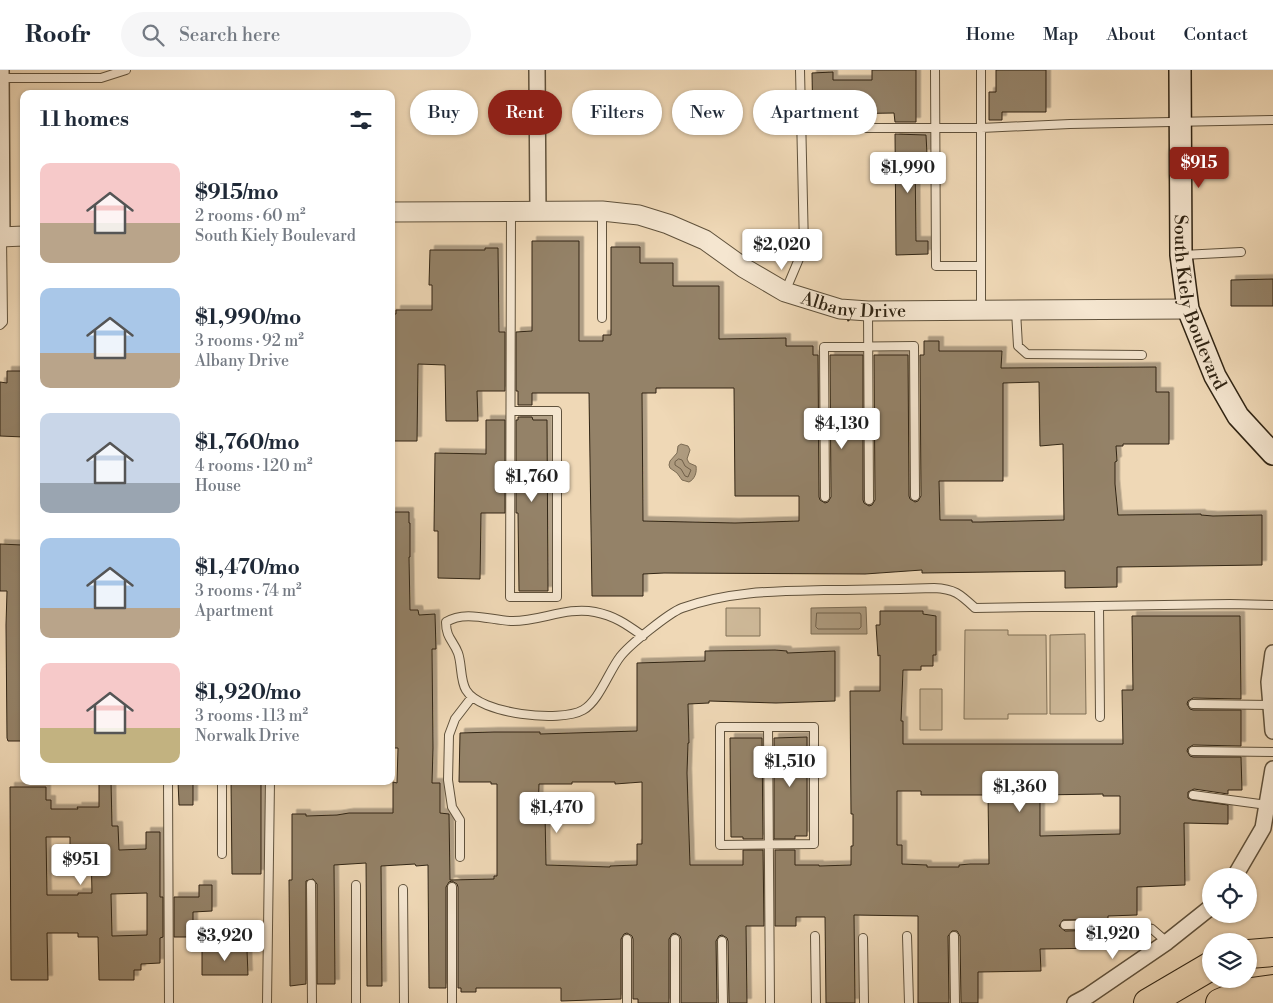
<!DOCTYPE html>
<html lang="en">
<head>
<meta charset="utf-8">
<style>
	:root { --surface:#fff; --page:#f6f6f7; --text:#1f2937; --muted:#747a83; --line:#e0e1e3; --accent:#8f2418 }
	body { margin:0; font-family:"Libre Bodoni",serif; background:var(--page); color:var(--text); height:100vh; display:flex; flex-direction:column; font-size:19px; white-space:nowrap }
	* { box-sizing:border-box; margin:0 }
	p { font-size:16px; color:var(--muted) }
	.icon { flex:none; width:28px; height:28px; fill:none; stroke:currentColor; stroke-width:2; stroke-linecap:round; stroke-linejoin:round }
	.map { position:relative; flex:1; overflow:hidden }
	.side { position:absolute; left:20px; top:20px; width:375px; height:695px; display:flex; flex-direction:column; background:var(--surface); border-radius:10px; box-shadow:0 1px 4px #0004 }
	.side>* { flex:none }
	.top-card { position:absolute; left:410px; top:20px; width:475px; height:45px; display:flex; gap:10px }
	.tools { position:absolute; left:1202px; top:798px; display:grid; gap:10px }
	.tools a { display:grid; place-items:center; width:55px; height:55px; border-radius:50%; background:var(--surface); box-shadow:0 1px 4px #0004; font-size:25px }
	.price { position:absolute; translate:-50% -42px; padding:0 11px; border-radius:5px; background:#fff; color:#222; font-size:16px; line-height:32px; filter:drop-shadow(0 1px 2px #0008) }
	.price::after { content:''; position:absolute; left:50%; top:30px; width:15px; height:11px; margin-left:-8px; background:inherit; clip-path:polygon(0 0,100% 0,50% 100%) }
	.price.on { background:var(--accent); color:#fff }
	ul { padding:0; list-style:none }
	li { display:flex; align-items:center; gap:15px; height:125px; padding:0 20px }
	li span { display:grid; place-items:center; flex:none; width:140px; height:100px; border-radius:10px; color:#555 }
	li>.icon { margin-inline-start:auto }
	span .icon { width:60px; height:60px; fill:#fffc; stroke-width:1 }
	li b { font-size:21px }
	h2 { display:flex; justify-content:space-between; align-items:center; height:60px; padding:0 20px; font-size:21px }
	.chip { padding:0 18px; border-radius:22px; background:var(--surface); box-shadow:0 1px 4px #0004; font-size:18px; line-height:45px }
	.chip.on { background:var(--accent); color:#fff }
	header { display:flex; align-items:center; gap:30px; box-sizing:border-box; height:70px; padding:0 25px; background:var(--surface); border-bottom:1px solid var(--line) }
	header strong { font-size:24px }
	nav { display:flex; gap:28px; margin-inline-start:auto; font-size:18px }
	.search { width:350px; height:45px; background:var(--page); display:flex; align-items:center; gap:12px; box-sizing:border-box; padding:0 18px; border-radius:28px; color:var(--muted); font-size:19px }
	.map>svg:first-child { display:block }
	.green { fill:#cfba9a; stroke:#807057 }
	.water { fill:#ae9b7f; stroke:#7c6c54 }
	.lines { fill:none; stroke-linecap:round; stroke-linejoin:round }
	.shore { stroke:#70604a; stroke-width:1 }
	.building { fill:#948268; stroke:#312514; fill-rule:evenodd; filter:url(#shadow) }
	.service-casing { stroke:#60523c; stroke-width:10 }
	.minor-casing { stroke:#60523c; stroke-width:18 }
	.tertiary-casing { stroke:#60523c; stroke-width:21 }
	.secondary-casing { stroke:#312514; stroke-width:24 }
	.motorway-casing { stroke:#312514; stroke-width:30 }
	.service { stroke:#f5e6d0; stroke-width:8 }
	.minor { stroke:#f5e6d0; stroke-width:15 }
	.tertiary { stroke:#f5e6d0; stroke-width:19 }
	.secondary { stroke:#f5e6d0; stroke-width:21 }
	.motorway { stroke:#efd8b6; stroke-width:28 }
	.labels { text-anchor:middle; stroke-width:4.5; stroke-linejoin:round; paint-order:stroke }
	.street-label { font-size:18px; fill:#312514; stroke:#f5e6d0 }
</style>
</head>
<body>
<header>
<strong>Roofr</strong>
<div class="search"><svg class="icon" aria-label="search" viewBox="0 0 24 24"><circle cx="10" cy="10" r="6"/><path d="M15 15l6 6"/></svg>Search here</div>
<nav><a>Home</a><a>Map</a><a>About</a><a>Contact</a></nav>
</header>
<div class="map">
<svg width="1273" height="933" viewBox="0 0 1273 933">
	<defs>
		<filter id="shadow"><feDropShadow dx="4.5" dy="-4.5" stdDeviation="0" flood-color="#0004"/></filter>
	</defs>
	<rect width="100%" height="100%" fill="#efd8b6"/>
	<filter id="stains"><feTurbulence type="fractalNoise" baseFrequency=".004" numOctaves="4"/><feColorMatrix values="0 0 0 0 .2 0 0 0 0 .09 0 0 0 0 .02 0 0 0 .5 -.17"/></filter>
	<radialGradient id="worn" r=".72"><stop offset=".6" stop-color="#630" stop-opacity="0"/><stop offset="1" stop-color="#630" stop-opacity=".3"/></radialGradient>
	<path class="green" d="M726,538H760V566H726Z
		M965,560H1008V565H1046L1047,644H1008V649H964Z
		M1085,564L1086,644H1050V565Z
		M920,619H942V660H920Z"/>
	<path class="water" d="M681,374L688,376L690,380L687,389L689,393L696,396C697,402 695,409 689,412L682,410L677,403L670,398L669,395L670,391L677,383L678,376Z
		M866,537L867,564H811V538Z"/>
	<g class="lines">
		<path class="shore" d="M679,389L682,390L685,396L691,400L688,407L685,406L681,399L675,395V392Z
			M817,543H860L861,545V557L859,559H818L816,557Z"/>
	</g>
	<path class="building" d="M872,0H916V52H895L894,43L831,44V59H813L812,3L833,2V10H872Z
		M996,0H1046V42H1002V50H989V22H996Z
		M895,64L926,65L927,84H915L916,171H928V184L896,185Z
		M532,171H579V271H603V265H611V177H640V193H673V216H719V269L786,268V276H813V285H818L819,427L820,430L825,433L828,432L831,427L830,285H863V430L864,433L869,436L872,435L875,430L874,285H908L909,426L910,429L915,432L918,431L921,426L920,285H924V271H939V281H1002L1001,298L1156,297V322H1169V374H1123V376H1116L1117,391L1115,392V414L1118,445L1201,444V445L1213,446L1262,445V495L1117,497V517L1065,518V501L922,503V500L865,504L664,503L643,504V526H592L589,323H532V335H518V321H516V262L532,261ZM1039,312L1040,376L1063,374L1064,450L981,452H972V450H940L939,411H1003V313ZM656,318H734L735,426H799V451L735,453L643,451L642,323H656Z
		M485,178H498L499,262H505V321H477L478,351H446L445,295L418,294L417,371H391V244H396V240H432V215H429L430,180H485Z
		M1273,209V236H1231V210Z
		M7,301H24V367L0,366V312L7,313Z
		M518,347H532L533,350H547L548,521H519L518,443H516V350H518Z
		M486,350H505V443H481L480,509L438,508V461H434L435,383L486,384Z
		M391,442H409V453H410V487H409L410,540H418L419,545L435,544L436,579H432L433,678L432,713H440V743L449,744L450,810L494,809V806H497V714H491V712H459L460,663L494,662H540V664L637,661V593L705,591V581L775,580L787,581V583L835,581V631L776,633L709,631V633L688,634L689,673H688L687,703L690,795H743V780H763L764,856H746L747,933H729L728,871L727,868L722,865L719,866L716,871L717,933H681V869L680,866L675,863L672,864L669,869V933H638V929H633V869L632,866L627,863L624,864L621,869V929L561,931V918H476V922H461V918H458V817L457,814L452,811L449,812L446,817V918H429L428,795L416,796L415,794L381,796L382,916H367L366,793L334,795L335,914H317V814L313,809L306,811V914L290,916L289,810H292V744H306V746L337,745L349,743H393V712L397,713L398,678H393V655H391V585H393V572ZM572,712H615V714L642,712V774H637V795L610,796V797L546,795L545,743H538L539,714H572Z
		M0,474L22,475V479H24V671H8L7,668L6,555L7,521H0Z
		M880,541H923V544L936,546V585H933V596H921V600H903L901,651H903V674H1123L1122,620H1133L1132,546H1240L1241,629L1193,628L1188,631L1187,634L1190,639L1193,640H1241V676L1193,675L1188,678L1187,681L1190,686L1193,687H1241L1242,720H1228V724L1194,719L1188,722V728L1192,730L1228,735V754L1184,753L1185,815L1137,817V845L1108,846V849L1063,850L1059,856L1065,861L1108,860V878L1040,879L1041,901L978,902V933H961L960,866L957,861H952L948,866L949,933H918V846L854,845L855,933H826L825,847H796V856H775V780H795V795H819V796L851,795V776H853V744H851L850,621H880V585L878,586L876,555H880ZM897,721H921V725H988L989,794H970L959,795V797H927V795L902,794V775H897ZM1103,724V726H1120V764L1040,766V725Z
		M807,667V766H795V769H774V668Z
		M730,668H762L763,769H743V767H731Z
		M99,711H111L112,756H118L119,780L146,779V762H160V827H163V867L160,868V893L141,894V900H134V910H99L98,867H78V863H47L48,910H11L10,717H46V730H51V739H78L77,737H99ZM46,767H70V777H77V780H91L92,823H78V825H47ZM147,823V865L112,866L111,824Z
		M178,711H193V735H179Z
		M231,711H261V804H232Z
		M199,815H212V841L193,842V867H174V827H199Z
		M230,878H246V880H247L248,905H202V880H230Z"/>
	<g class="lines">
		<defs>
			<path id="service" d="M935,0L936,196H981
				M1,8H101L126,0
				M864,58H981L1070,54L1273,50
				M602,141V248
				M1183,185L1241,182
				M785,222L804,177L800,0
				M981,240V0
				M868,241L869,430
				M1016,241L1018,276L1027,284L1142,285
				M0,255L3,252L2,167
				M511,341H557V527H510L511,142
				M825,427L824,277L914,276L915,426
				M1099,536L1100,647
				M643,566C626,554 615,546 595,542C567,536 539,552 511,551C490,550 465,540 446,552C446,568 453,570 458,583C462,594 460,610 466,620C480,644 560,653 583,640C599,631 609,601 620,587C629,575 669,543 682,538C728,521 777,521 824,520C861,520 898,519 934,518C955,519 960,524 975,538L1230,534L1273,535
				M1193,634L1271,635
				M720,657H814V774L720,775Z
				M768,657L770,933
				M1193,681L1273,682
				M168,711L169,933
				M222,711V784
				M1193,725L1267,735
				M460,787V750L452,737L448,710L449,665L455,649L472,627
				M311,814L312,933
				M356,815V933
				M452,817V933
				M403,819L404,933
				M1065,855L1130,854L1152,859L1167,872
				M815,866L816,933
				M907,866L909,933
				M954,866L955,933
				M863,868L864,933
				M627,869V933
				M675,869V933
				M722,871L723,933
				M267,933L270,711"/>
			<path id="minor" d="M1,0L2,167
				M537,0L538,142
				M1273,583L1269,612L1273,661
				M1235,806L1263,758L1273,699
				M1075,933L1088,926L1167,872L1211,837"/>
			<g id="tertiary">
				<path id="s1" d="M391,142L602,141L639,145L668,154L705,170L744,198L785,222L840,239L868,241L1188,239"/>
				<path d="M0,167L24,166"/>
			</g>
			<g id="secondary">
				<path id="s2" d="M1180,0L1181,185L1188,239L1215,306L1238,346L1273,384"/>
			</g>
			<path id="motorway" d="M1249,884L1273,882
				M1148,933L1211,896
				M1220,933L1244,923L1273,919"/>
		</defs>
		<use href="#service" class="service-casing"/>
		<use href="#minor" class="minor-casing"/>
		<use href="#tertiary" class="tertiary-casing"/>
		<use href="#secondary" class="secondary-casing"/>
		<use href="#motorway" class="motorway-casing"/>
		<use href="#service" class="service"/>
		<use href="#minor" class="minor"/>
		<use href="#tertiary" class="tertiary"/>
		<use href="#secondary" class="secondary"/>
		<use href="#motorway" class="motorway"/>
	</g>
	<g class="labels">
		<g class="street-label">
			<text dy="6" stroke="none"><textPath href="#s2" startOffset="235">South Kiely Boulevard</textPath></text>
			<text dy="6" stroke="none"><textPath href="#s1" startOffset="485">Albany Drive</textPath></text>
		</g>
	</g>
	<rect width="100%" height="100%" filter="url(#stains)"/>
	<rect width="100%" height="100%" fill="url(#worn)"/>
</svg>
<div class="tools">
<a><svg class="icon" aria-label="locate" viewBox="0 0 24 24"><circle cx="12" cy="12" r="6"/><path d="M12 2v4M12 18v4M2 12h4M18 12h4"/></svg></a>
<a><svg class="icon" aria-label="layers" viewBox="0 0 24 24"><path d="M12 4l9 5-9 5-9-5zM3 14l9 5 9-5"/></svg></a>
</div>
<b class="price on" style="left:1199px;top:119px">$915</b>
<b class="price" style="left:908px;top:124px">$1,990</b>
<b class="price" style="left:782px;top:201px">$2,020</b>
<b class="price" style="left:842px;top:380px">$4,130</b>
<b class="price" style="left:532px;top:433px">$1,760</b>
<b class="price" style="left:790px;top:718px">$1,510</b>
<b class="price" style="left:1020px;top:743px">$1,360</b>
<b class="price" style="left:557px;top:764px">$1,470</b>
<b class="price" style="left:81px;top:816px">$951</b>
<b class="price" style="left:1113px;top:890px">$1,920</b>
<b class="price" style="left:225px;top:892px">$3,920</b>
<div class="top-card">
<a class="chip">Buy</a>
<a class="chip on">Rent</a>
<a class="chip">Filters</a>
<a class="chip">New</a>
<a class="chip">Apartment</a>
</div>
<section class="side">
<h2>11 homes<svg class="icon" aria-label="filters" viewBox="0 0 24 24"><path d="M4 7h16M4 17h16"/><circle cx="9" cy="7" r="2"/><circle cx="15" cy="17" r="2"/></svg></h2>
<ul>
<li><span style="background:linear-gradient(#f6c9c9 60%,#b9a48a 0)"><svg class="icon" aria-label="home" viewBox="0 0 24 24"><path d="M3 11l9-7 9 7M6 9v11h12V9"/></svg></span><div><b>$915/mo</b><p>2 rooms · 60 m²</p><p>South Kiely Boulevard</p></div></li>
<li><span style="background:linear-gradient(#a9c7e8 65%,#b9a48a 0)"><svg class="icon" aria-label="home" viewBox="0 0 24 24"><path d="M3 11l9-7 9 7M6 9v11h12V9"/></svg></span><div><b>$1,990/mo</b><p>3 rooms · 92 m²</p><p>Albany Drive</p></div></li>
<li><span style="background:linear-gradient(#c9d6e8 70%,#9aa5b1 0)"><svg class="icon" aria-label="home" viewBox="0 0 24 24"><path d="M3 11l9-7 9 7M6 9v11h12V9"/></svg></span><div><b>$1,760/mo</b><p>4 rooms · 120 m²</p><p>House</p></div></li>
<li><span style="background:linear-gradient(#a9c7e8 70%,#b9a48a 0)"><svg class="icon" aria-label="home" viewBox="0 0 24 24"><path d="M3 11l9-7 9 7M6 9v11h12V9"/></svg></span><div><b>$1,470/mo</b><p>3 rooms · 74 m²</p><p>Apartment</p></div></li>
<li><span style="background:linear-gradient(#f6c9c9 65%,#c2b280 0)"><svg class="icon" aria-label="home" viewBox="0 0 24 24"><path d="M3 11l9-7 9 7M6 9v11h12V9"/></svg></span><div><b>$1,920/mo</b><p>3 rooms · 113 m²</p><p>Norwalk Drive</p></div></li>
</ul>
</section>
</div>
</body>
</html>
